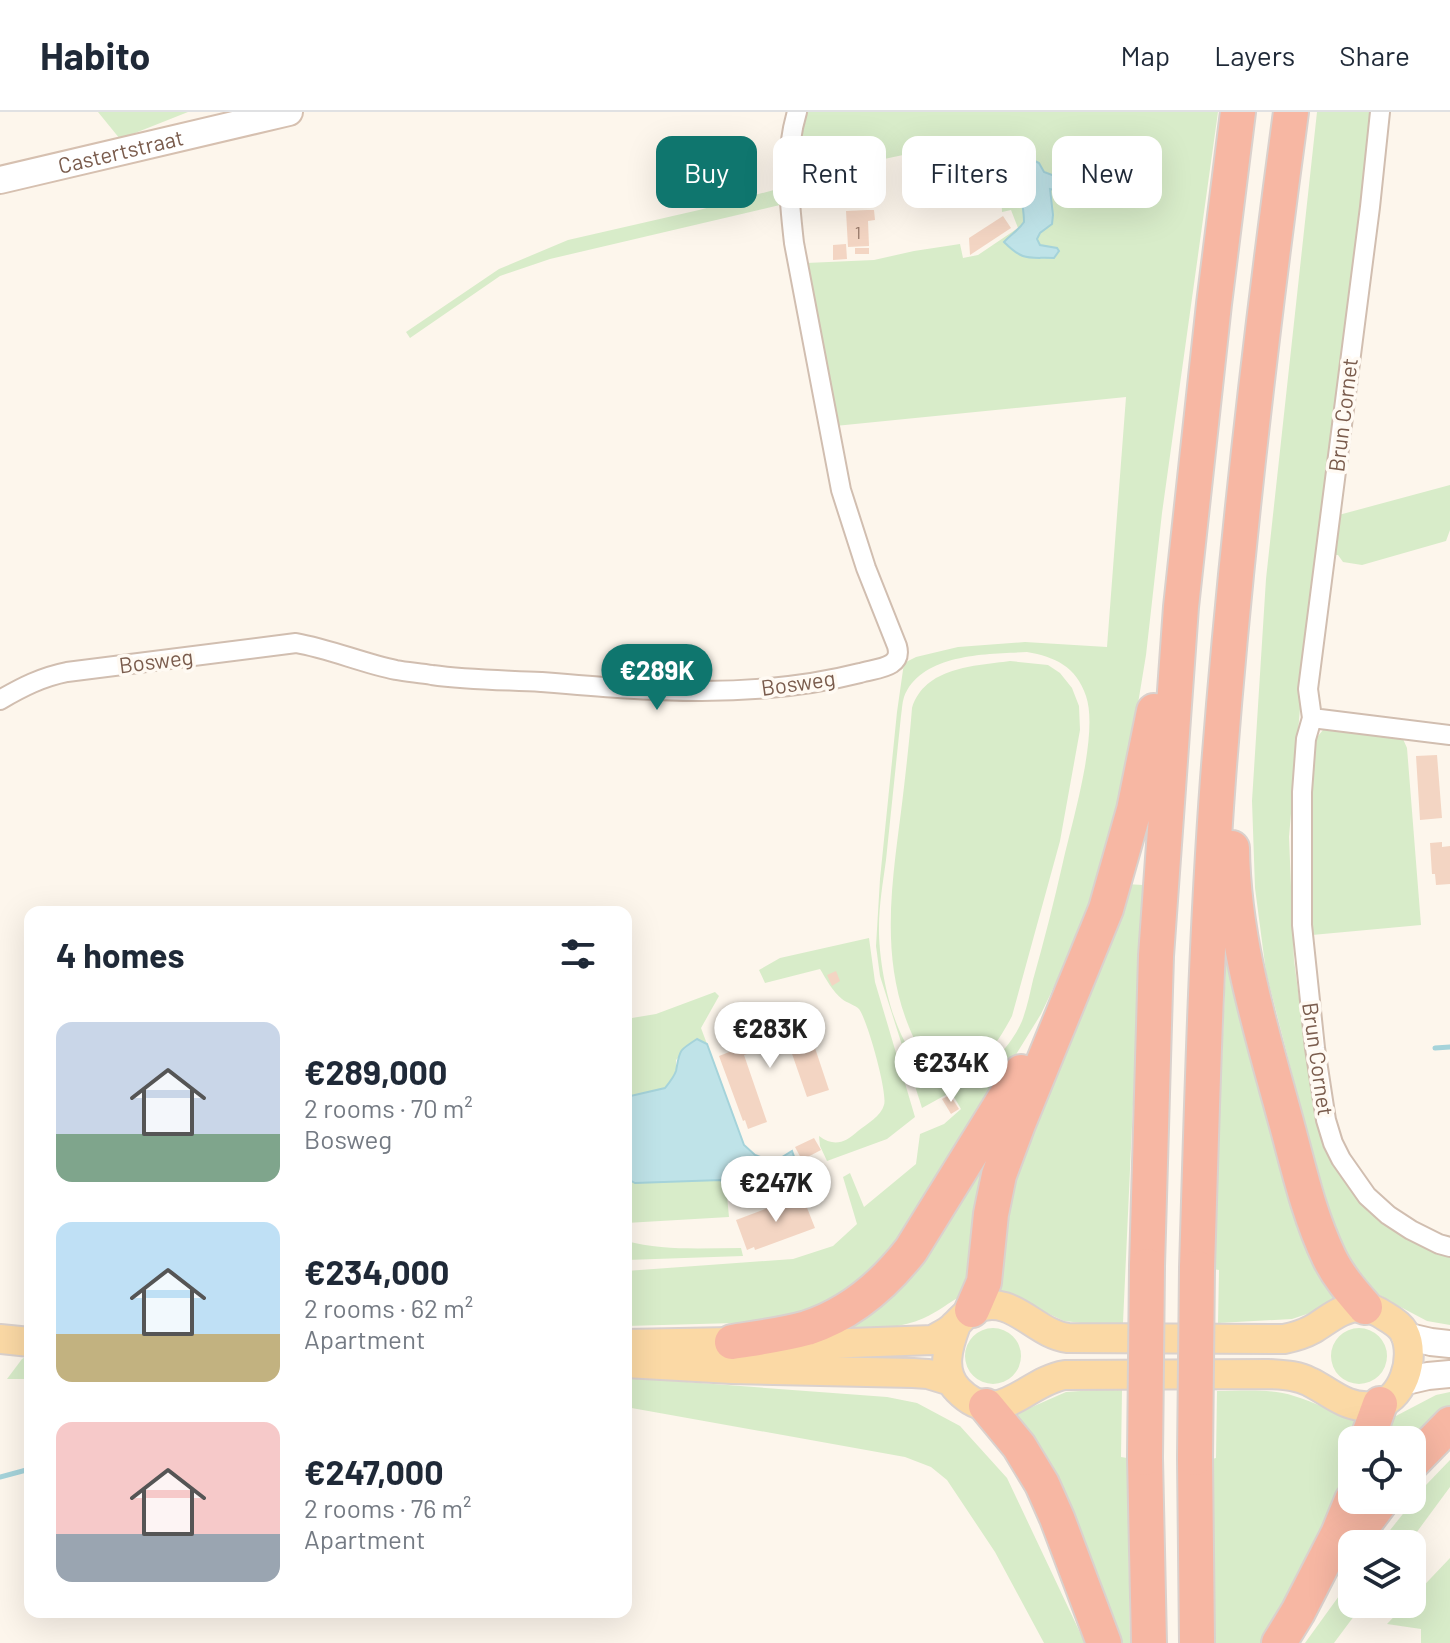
<!DOCTYPE html>
<html lang="en">
<head>
<meta charset="utf-8">
<style>
	:root { --surface:#fff; --page:#f2f2f3; --text:#1f2937; --muted:#747a83; --line:#e0e1e3; --accent:#0f766e }
	body { margin:0; font-family:Barlow,sans-serif; background:var(--page); color:var(--text); height:100vh; display:flex; flex-direction:column; font-size:30px; white-space:nowrap }
	* { box-sizing:border-box; margin:0 }
	p { font-size:26px; color:var(--muted) }
	.icon { flex:none; width:44px; height:44px; fill:none; stroke:currentColor; stroke-width:2; stroke-linecap:round; stroke-linejoin:round }
	.map { position:relative; flex:1; overflow:hidden }
	.sheet { position:absolute; left:24px; top:794px; width:608px; height:712px; display:flex; flex-direction:column; background:var(--surface); border-radius:16px; box-shadow:0 8px 32px #0002 }
	.sheet>* { flex:none }
	.top-card { position:absolute; left:656px; top:24px; width:674px; height:72px; display:flex; gap:16px }
	.fabs { position:absolute; left:1338px; top:1314px; display:grid; gap:16px }
	.fabs a { display:grid; place-items:center; width:88px; height:88px; border-radius:16px; background:var(--surface); box-shadow:0 8px 32px #0002; font-size:40px }
	.price { position:absolute; translate:-50% -68px; padding:0 18px; border-radius:28px; background:#fff; color:#222; font-size:26px; line-height:52px; filter:drop-shadow(0 2px 4px #0008) }
	.price::after { content:''; position:absolute; left:50%; top:48px; width:24px; height:18px; margin-left:-12px; background:inherit; clip-path:polygon(0 0,100% 0,50% 100%) }
	.price.selected { background:var(--accent); color:#fff }
	ul { padding:0; list-style:none }
	li { display:flex; align-items:center; gap:24px; height:200px; padding:0 32px }
	li span { display:grid; place-items:center; flex:none; width:224px; height:160px; border-radius:16px; color:#555 }
	li>.icon { margin-inline-start:auto }
	span .icon { width:96px; height:96px; fill:#fffc; stroke-width:1 }
	li b { font-size:34px }
	h2 { display:flex; justify-content:space-between; align-items:center; height:96px; padding:0 32px; font-size:34px }
	.chip { padding:0 28px; border-radius:16px; background:var(--surface); box-shadow:0 8px 32px #0002; font-size:28px; line-height:72px }
	.chip.selected { background:var(--accent); color:#fff }
	header { display:flex; align-items:center; gap:48px; box-sizing:border-box; height:112px; padding:0 40px; background:var(--surface); border-bottom:2px solid var(--line) }
	header strong { font-size:38px }
	nav { display:flex; gap:44px; margin-inline-start:auto; font-size:28px }
	.map>svg:first-child { display:block }
	.green { fill:#d8ecc9; fill-rule:evenodd }
	.water { fill:#bfe3e8; stroke:#a5d3da; stroke-width:2 }
	.lines { fill:none; stroke-linecap:round; stroke-linejoin:round }
	.stream { stroke:#a5d3da; stroke-width:5 }
	.building { fill:#f3d5c3 }
	.street-casing { stroke:#d1beb0; stroke-width:22 }
	.secondary-casing { stroke:#d6c0b0; stroke-width:30 }
	.primary-casing { stroke:#dad1cd; stroke-width:32 }
	.highway-casing { stroke:#dad1cd; stroke-width:38 }
	.street { stroke:#fff; stroke-width:18 }
	.secondary { stroke:#fff; stroke-width:26 }
	.primary { stroke:#fbd9a5; stroke-width:28 }
	.highway { stroke:#f7b7a3; stroke-width:34 }
	.highway-bridge-casing { stroke:#dad1cd; stroke-width:38; stroke-linecap:butt }
	.highway-bridge { stroke:#f7b7a3; stroke-width:34 }
	.labels { text-anchor:middle; stroke-width:7; stroke-linejoin:round; paint-order:stroke }
	.number-label { font-size:18px; fill:#987a6a }
	.street-label { font-size:22px; fill:#7a5c4d; stroke:#fffaf3 }
</style>
</head>
<body>
<header>
<strong>Habito</strong>
<nav><a>Map</a><a>Layers</a><a>Share</a></nav>
</header>
<div class="map">
<svg width="1450" height="1531" viewBox="0 0 1450 1531">
	<rect width="100%" height="100%" fill="#fdf6ec"/>
	<path class="green" d="M98,0H188L120,27Z
		M802,0H1218L1162,401L1146,543L1130,640L1097,773L1072,837L1041,902L939,1067L866,1174L804,1204L736,1211L626,1214V1159L793,1147L833,1134L857,1112L843,1065L850,1061L864,1095L916,1052L920,1022L944,1012L961,997L951,980L922,996L880,864L876,834L880,767L897,600L904,551L916,545L958,535L1025,530L1107,535L1126,285L835,314L806,151L874,148L914,139L960,132L963,146L978,143L1018,116L1011,98L1002,100L1000,58L953,55L947,41L925,43L922,39L832,58V83L793,84ZM1027,540C1055,545 1076,554 1086,584C1099,622 1072,710 1063,750C1054,790 1044,829 1033,868C1030,881 1027,896 1022,909C1017,921 1007,935 998,944C986,958 960,963 942,961C895,956 878,852 879,815C879,793 883,770 886,748C891,700 896,652 901,604C902,598 902,591 904,585C921,541 987,542 1027,540Z
		M1317,0H1373L1304,550L1289,725L1294,848L1311,978L1324,1028L1340,1058L1450,1140V1213L1427,1209L1393,1191L1370,1177L1353,1154L1333,1109L1310,1032L1266,860L1255,776L1252,689L1266,467Z
		M785,75L784,92L550,147L500,164L410,226L406,220L499,157L568,128L699,98Z
		M1450,373V418L1446,429L1362,453L1343,450L1338,443H1333L1335,404Z
		M1010,549L1048,553L1060,561L1072,576L1079,594L1080,618L1060,729L1012,904C998,930 984,955 950,953C926,952 917,935 909,915C877,837 895,755 904,675C907,649 910,622 912,596C925,555 974,554 1010,549Z
		M1323,618L1403,627L1407,636L1421,813L1312,823L1311,655L1313,630Z
		M1126,772L1143,773L1123,1211H1082L1064,1209L997,1178L1013,1062Z
		M1228,806L1337,1185L1310,1201L1292,1207L1218,1211L1219,1158L1213,1157Z
		M869,826L875,870L915,1005L887,1027L827,1049L820,1034L819,1024C834,1035 845,1031 858,1019C867,1012 881,1004 884,993C888,981 867,907 859,897C855,893 847,891 842,887C833,880 826,867 820,857L765,871L759,858L780,846Z
		M715,880L719,884L701,916L707,932L697,927L676,948V961L665,976L626,985V907L656,902Z
		M1006,1003L979,1124L963,1183C949,1190 938,1200 924,1206C897,1218 868,1217 840,1217Z
		M626,1066L635,1071L721,1068L727,1084L729,1105L626,1111Z
		M626,1129C663,1139 702,1136 741,1136L743,1144L626,1148Z
		M1331 1244a28 28 0 1 1 56 0a28 28 0 1 1-56 0Z
		M965 1244a28 28 0 1 1 56 0a28 28 0 1 1-56 0Z
		M30,1242V1267H7L22,1247Z
		M626,1257L660,1265V1268L887,1285L917,1291L960,1314L1007,1366L1085,1531H1044L995,1440L947,1368L931,1355L905,1345L626,1295Z
		M1095,1278H1122L1121,1345L1127,1346L1130,1531H1115L1014,1303L1066,1280Z
		M1217,1279C1240,1279 1272,1276 1294,1284C1315,1290 1333,1301 1354,1307L1350,1349L1343,1381L1266,1531H1214L1212,1347L1216,1346Z
		M1450,1280V1301L1412,1328H1377L1392,1306L1436,1283Z
		M1450,1348V1375L1408,1432H1379L1426,1373Z
		M1450,1446V1531H1421V1517L1387,1512L1406,1492H1412V1486Z
		M1352,1466V1492H1363L1334,1531H1305Z"/>
	<path class="water" d="M1033,48L1039,51L1044,60L1060,66V70L1054,78L1050,77L1053,103L1052,112L1040,121L1037,127L1040,133L1057,136L1059,139L1054,146C1028,145 1024,150 1004,130C1011,122 1018,119 1024,110C1024,88 1013,66 1033,48Z
		M697,927L707,932L744,1033L755,1043L774,1050L792,1039L796,1050L804,1048L806,1057L800,1062L739,1083L727,1084L721,1068L635,1071L626,1066V985L665,976C669,971 674,965 676,959C680,938 678,939 697,927Z"/>
	<g class="lines">
		<path class="stream" d="M1435,936L1450,935
			M0,1365L30,1357"/>
	</g>
	<path class="building" d="M943,43L946,61L926,64L922,48Z
		M956,58L989,60L988,74L955,71Z
		M867,98H874L875,108L868,109L869,134L848,135L846,99Z
		M1003,104L1011,116L970,143L969,126Z
		M846,132L847,147L833,148V133Z
		M855,136H869V142H855Z
		M1437,643L1442,706L1420,708L1416,644Z
		M1442,730V735L1450,734V772L1436,773L1435,762H1432L1430,731Z
		M836,859L840,869L832,874L827,863Z
		M795,918L797,928L811,924L829,978L807,985L790,936L747,942L744,943L767,1010L748,1017L745,1008L743,1009L719,944L737,937L734,928Z
		M950,983L959,997L951,1002L942,987Z
		M814,1026L821,1038L802,1048L795,1035Z
		M802,1083L815,1116L755,1138L754,1135L747,1138L736,1108Z"/>
	<g class="lines">
		<defs>
			<path id="street" d="M1380,0L1370,95L1308,577L1312,606L1306,627L1302,680V813L1315,936L1326,1008L1333,1031L1341,1047L1367,1084L1388,1103L1411,1118L1439,1132L1450,1135
				M0,588C22,575 42,565 67,560L296,531C330,537 362,551 396,558C407,560 420,561 432,563C467,568 504,568 541,570C648,579 754,588 860,561C877,556 903,556 897,534L866,456L841,378L794,131C789,87 784,43 797,0
				M1312,606L1450,623"/>
			<g id="secondary">
				<path id="s1" d="M0,68L289,0"/>
				<path d="M1405,1224L1431,1230L1450,1232"/>
				<path d="M1402,1270L1428,1264L1450,1262"/>
			</g>
			<path id="primary" d="M0,1227L30,1230
				M626,1232L732,1230L767,1234L933,1228C939,1224 949,1220 954,1214C961,1208 965,1201 974,1197C1012,1180 1034,1222 1068,1226L1284,1227C1294,1225 1304,1222 1313,1217C1328,1208 1343,1194 1362,1195C1371,1196 1378,1199 1385,1204C1392,1208 1400,1213 1404,1220C1417,1245 1403,1291 1372,1294C1346,1297 1331,1280 1310,1270C1297,1263 1283,1263 1268,1262L1065,1263C1026,1269 998,1319 958,1278C940,1260 948,1234 956,1213
				M626,1251L732,1257L913,1261L928,1262L951,1269"/>
			<path id="highway" d="M1232,736C1233,828 1261,918 1285,1006C1298,1053 1308,1101 1329,1145C1338,1164 1352,1180 1365,1195
				M1147,1154L1156,844L1181,495L1214,192L1238,0
				M1197,1156C1202,993 1206,830 1218,667C1235,444 1261,221 1291,0
				M972,1198L984,1170L991,1102L999,1063L1018,1012L1106,797L1134,698L1154,599
				M732,1230C757,1226 782,1223 807,1216C850,1202 883,1174 911,1138L1021,960
				M986,1294L1019,1334L1042,1372L1057,1406L1104,1531
				M1367,1328L1380,1292
				M1145,1346L1149,1531
				M1195,1346L1197,1531
				M1412,1351L1450,1312
				M1346,1436L1382,1388
				M1279,1531L1298,1500L1338,1422L1352,1388"/>
		</defs>
		<use href="#street" class="street-casing"/>
		<use href="#secondary" class="secondary-casing"/>
		<use href="#primary" class="primary-casing"/>
		<use href="#highway" class="highway-casing"/>
		<use href="#street" class="street"/>
		<use href="#secondary" class="secondary"/>
		<use href="#primary" class="primary"/>
		<use href="#highway" class="highway"/>
		<defs>
			<path id="highway-bridge" d="M1145,1346L1147,1154
				M1195,1346L1197,1156"/>
		</defs>
		<use href="#highway-bridge" class="highway-bridge-casing"/>
		<use href="#highway-bridge" class="highway-bridge"/>
	</g>
	<g class="labels">
		<g class="number-label">
			<text x="858" y="127">1</text>
		</g>
		<g class="street-label">
			<text dy="8" stroke="none"><textPath href="#s1" startOffset="124">Castertstraat</textPath></text>
			<text transform="translate(1343 303) rotate(-83)" y="8">Brun Cornet</text>
			<text transform="translate(156 549) rotate(-7)" y="8">Bosweg</text>
			<text transform="translate(798 571) rotate(-8)" y="8">Bosweg</text>
			<text transform="translate(1318 947) rotate(82)" y="8">Brun Cornet</text>
		</g>
	</g>
</svg>
<div class="fabs">
<a><svg class="icon" aria-label="locate" viewBox="0 0 24 24"><circle cx="12" cy="12" r="6"/><path d="M12 2v4M12 18v4M2 12h4M18 12h4"/></svg></a>
<a><svg class="icon" aria-label="layers" viewBox="0 0 24 24"><path d="M12 4l9 5-9 5-9-5zM3 14l9 5 9-5"/></svg></a>
</div>
<b class="price selected" style="left:657px;top:600px">€289K</b>
<b class="price" style="left:770px;top:958px">€283K</b>
<b class="price" style="left:951px;top:992px">€234K</b>
<b class="price" style="left:776px;top:1112px">€247K</b>
<div class="top-card">
<a class="chip selected">Buy</a>
<a class="chip">Rent</a>
<a class="chip">Filters</a>
<a class="chip">New</a>
</div>
<section class="sheet">
<h2>4 homes<svg class="icon" aria-label="filters" viewBox="0 0 24 24"><path d="M4 7h16M4 17h16"/><circle cx="9" cy="7" r="2"/><circle cx="15" cy="17" r="2"/></svg></h2>
<ul>
<li><span style="background:linear-gradient(#c9d6e8 70%,#7fa58c 0)"><svg class="icon" aria-label="home" viewBox="0 0 24 24"><path d="M3 11l9-7 9 7M6 9v11h12V9"/></svg></span><div><b>€289,000</b><p>2 rooms · 70 m²</p><p>Bosweg</p></div></li>
<li><span style="background:linear-gradient(#bfe0f5 70%,#c2b280 0)"><svg class="icon" aria-label="home" viewBox="0 0 24 24"><path d="M3 11l9-7 9 7M6 9v11h12V9"/></svg></span><div><b>€234,000</b><p>2 rooms · 62 m²</p><p>Apartment</p></div></li>
<li><span style="background:linear-gradient(#f6c9c9 70%,#9aa5b1 0)"><svg class="icon" aria-label="home" viewBox="0 0 24 24"><path d="M3 11l9-7 9 7M6 9v11h12V9"/></svg></span><div><b>€247,000</b><p>2 rooms · 76 m²</p><p>Apartment</p></div></li>
</ul>
</section>
</div>
</body>
</html>
